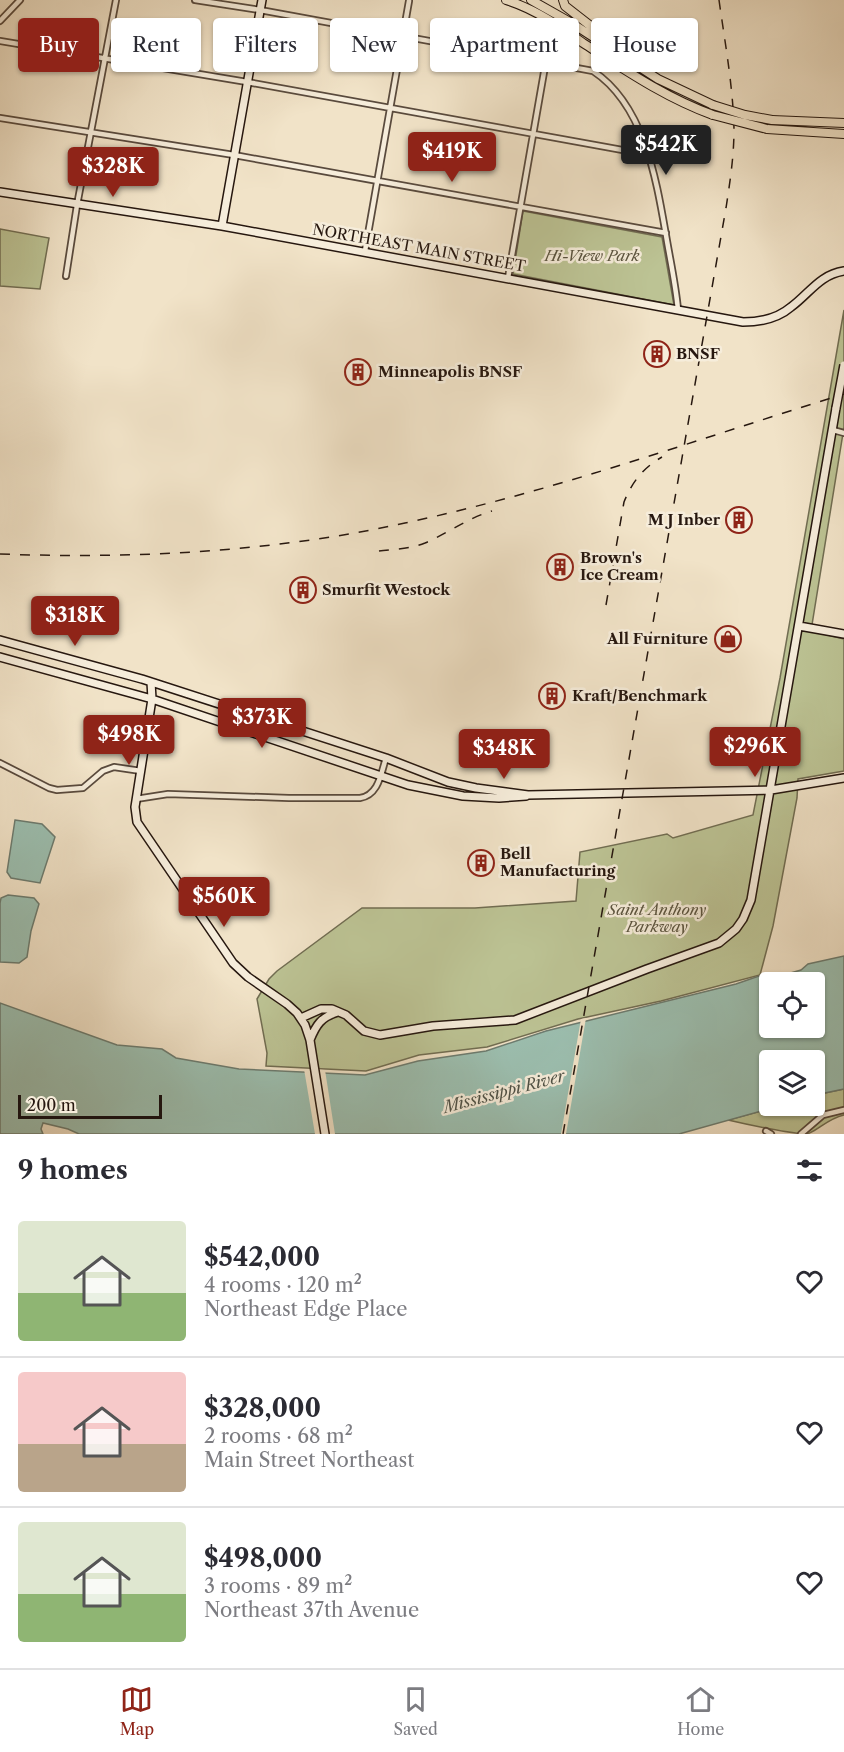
<!DOCTYPE html>
<html lang="en">
<head>
<meta charset="utf-8">
<style>
	:root { --surface:#fff; --page:#f2f2f3; --text:#2b2b33; --muted:#7c7c81; --line:#e1e1e2; --accent:#8f2418 }
	body { margin:0; font-family:"Libre Caslon Text",serif; background:var(--page); color:var(--text); height:100vh; display:flex; flex-direction:column; font-size:22px; white-space:nowrap }
	* { box-sizing:border-box; margin:0 }
	p { font-size:20px; color:var(--muted) }
	.icon { flex:none; width:33px; height:33px; fill:none; stroke:currentColor; stroke-width:2; stroke-linecap:round; stroke-linejoin:round }
	.map { position:relative; height:1134px; overflow:hidden }
	.panel { display:flex; flex-direction:column; background:var(--surface); flex:1 }
	.panel>* { flex:none }
	.banner { position:absolute; left:18px; top:18px; width:808px; height:54px; display:flex; gap:12px }
	.tools { position:absolute; left:759px; top:972px; display:grid; gap:12px }
	.tools a { display:grid; place-items:center; width:66px; height:66px; border-radius:6px; background:var(--surface); box-shadow:0 2px 4px #0004; font-size:30px }
	.scale { position:absolute; left:18px; bottom:15px; width:144px; box-sizing:border-box; padding-left:6px; border:3px solid #26170f; border-top:0; font-size:16px; line-height:21px; white-space:nowrap; color:#26170f; -webkit-text-stroke:4px #f6eddb; paint-order:stroke }
	.price { position:absolute; translate:-50% -51px; padding:0 14px; border-radius:6px; background:var(--accent); color:#fff; font-size:20px; line-height:39px; filter:drop-shadow(0 2px 3px #0008) }
	.price::after { content:''; position:absolute; left:50%; top:36px; width:18px; height:14px; margin-left:-9px; background:inherit; clip-path:polygon(0 0,100% 0,50% 100%) }
	.price.active { background:#222; color:#fff }
	ul { padding:0; list-style:none }
	li { display:flex; align-items:center; gap:18px; height:150px; padding:0 18px }
	li+li { border-top:2px solid var(--line) }
	li span { display:grid; place-items:center; flex:none; width:168px; height:120px; border-radius:6px; color:#555 }
	li>.icon { margin-inline-start:auto }
	span .icon { width:72px; height:72px; fill:#fffc; stroke-width:1 }
	li b { font-size:26px }
	h2 { display:flex; justify-content:space-between; align-items:center; height:72px; padding:0 18px; font-size:26px }
	.tag { padding:0 21px; border-radius:6px; background:var(--surface); box-shadow:0 2px 4px #0004; font-size:21px; line-height:54px }
	.tag.active { background:var(--accent); color:#fff }
	.tab-bar { display:flex; justify-content:space-around; align-items:center; height:84px; border-top:2px solid var(--line); background:var(--surface); font-size:16px; color:var(--muted) }
	.tab-bar a { display:grid; justify-items:center; gap:3px }
	.tab-bar .active { color:var(--accent) }
	.map>svg:first-child { display:block }
	.green { fill:#bcc394; stroke:#716d52; stroke-width:1.5 }
	.water { fill:#9cbfb0; stroke:#6d7c70; stroke-width:1.5; fill-rule:evenodd }
	.pier { fill:#f1e3c8 }
	.lines { fill:none; stroke-linecap:round; stroke-linejoin:round }
	.street-casing { stroke:#594a3d; stroke-width:8 }
	.secondary-casing { stroke:#26170f; stroke-width:10 }
	.primary-casing { stroke:#26170f; stroke-width:10 }
	.street { stroke:#f6eddb; stroke-width:4.5 }
	.secondary { stroke:#f6eddb; stroke-width:7 }
	.primary { stroke:#f1e3c8; stroke-width:8 }
	.rail { stroke:#26170f; stroke-width:1.5; stroke-dasharray:10 10; stroke-linecap:butt }
	.secondary-bridge-casing { stroke:#26170f; stroke-width:10; stroke-linecap:butt }
	.primary-bridge-casing { stroke:#26170f; stroke-width:10; stroke-linecap:butt }
	.secondary-bridge { stroke:#f6eddb; stroke-width:7 }
	.primary-bridge { stroke:#f1e3c8; stroke-width:8 }
	.labels { text-anchor:middle; stroke-width:5; stroke-linejoin:round; paint-order:stroke }
	.street-label { font-size:15px; fill:#26170f; stroke:#f6eddb }
	.park-label { font-size:15px; font-style:italic; fill:#5a533e; stroke:#f6eddb }
	.poi-label { font-size:15px; font-weight:bold; fill:#26170f; stroke:#f6eddb; text-anchor:start }
	.water-label { font-size:16px; font-style:italic; fill:#4f5247; stroke:#f6eddb }
</style>
</head>
<body>
<div class="map">
<svg width="844" height="1134" viewBox="0 0 844 1134">
	<rect width="100%" height="100%" fill="#f1e3c8"/>
	<filter id="stains"><feTurbulence type="fractalNoise" baseFrequency=".00333" numOctaves="4"/><feColorMatrix values="0 0 0 0 .2 0 0 0 0 .09 0 0 0 0 .02 0 0 0 .5 -.17"/></filter>
	<radialGradient id="worn" r=".72"><stop offset=".6" stop-color="#630" stop-opacity="0"/><stop offset="1" stop-color="#630" stop-opacity=".3"/></radialGradient>
	<path class="green" d="M523,211L662,237L674,305L513,274Z
		M0,229L49,238L40,289L0,286Z
		M844,310V427L811,631L844,639V771L798,779L797,798L773,926L760,975L661,1001L578,1019L487,1047L419,1055L366,1071L266,1066L267,1053L257,999L269,979L277,971L362,908H475L576,901L580,852L667,834L673,838L753,815L780,678Z
		M844,1089V1115C827,1119 819,1130 807,1134C792,1134 745,1124 728,1120L779,1106H814L815,1095Z"/>
	<path class="water" d="M15,820L42,824L55,837L40,883L11,878L7,872Z
		M8,895L34,898L39,904L31,931L27,957L19,963L0,962V903L1,898Z
		M844,956V1089L815,1095L814,1060H770V1106H779L679,1134H79L68,1129L43,1123L41,1129L43,1134H0V1003L117,1045L162,1049L176,1058L239,1069L365,1075L418,1061L486,1051L546,1031L736,984L759,976L773,978L801,970L808,964ZM770,982H814V1028H770Z"/>
	<path class="pier" d="M586,1018L566,1134H561L581,1019Z
		M304,1069L325,1070L335,1134H315Z"/>
	<g class="lines">
		<defs>
			<path id="street" d="M195,0L260,10L593,71C646,106 657,184 667,241C671,264 676,287 678,310
				M0,21L20,0
				M0,41L247,82L650,155
				M0,118L234,155L666,233
				M365,251L409,1
				M66,276L77,205L116,0
				M508,278L551,32
				M833,430L844,433
				M0,763L49,788L57,790L83,788L103,771L114,767L141,771
				M136,799L168,794L289,798H360C379,795 381,773 386,758
				M190,901L210,883
				M766,1131L771,1134
				M801,1134L823,1115L844,1110"/>
			<path id="secondary" d="M0,192L222,226L743,322C761,322 777,319 791,307C810,293 819,275 844,271
				M222,226L262,0
				M799,626L844,634
				M0,640L142,679L386,758L448,782L476,788L528,795L771,790L844,778
				M0,657L152,699L408,785L463,796L499,798L526,796
				M151,682L152,699L135,807L137,822L233,963L248,977L287,1004L297,1013L305,1025L310,1040L325,1134
				M301,1018L321,1009H332L346,1015L364,1031L380,1035L433,1026L515,1020L647,969L719,943L736,929L743,919L751,900L836,408
				M310,1040C316,1025 321,1017 338,1012"/>
			<path id="primary" d="M506,0C535,9 559,26 583,43C625,70 666,98 713,115
				M531,0L570,22L658,79L713,105
				M563,0L565,6L624,52
				M772,120L844,123
				M767,129L844,134"/>
		</defs>
		<use href="#street" class="street-casing"/>
		<use href="#secondary" class="secondary-casing"/>
		<use href="#primary" class="primary-casing"/>
		<use href="#street" class="street"/>
		<use href="#secondary" class="secondary"/>
		<use href="#primary" class="primary"/>
		<path class="rail" d="M379,551C394,549 410,549 425,543C448,533 468,518 492,511
			M0,554C135,559 273,552 405,523C555,491 698,439 844,394
			M606,605L624,502C632,482 643,468 662,457
			M563,1134L726,208C730,182 734,156 734,129C733,86 725,43 719,0"/>
		<defs>
			<path id="secondary-bridge" d="M836,408L844,365"/>
			<path id="primary-bridge" d="M713,105L745,115L772,120
				M713,115L767,129"/>
		</defs>
		<use href="#secondary-bridge" class="secondary-bridge-casing"/>
		<use href="#primary-bridge" class="primary-bridge-casing"/>
		<use href="#secondary-bridge" class="secondary-bridge"/>
		<use href="#primary-bridge" class="primary-bridge"/>
	</g>
	<defs>
		<symbol id="building-ring" viewBox="-11 -11 22 22"><circle r="9.5" fill="#f6eddb" stroke="#8f2418" stroke-width="1.5"/><path d="M-4-6H4V6H1V3H-1V6H-4ZM-2.5-4.3h1.7v1.8h-1.7ZM.8-4.3h1.7v1.8H.8ZM-2.5-1h1.7V.8h-1.7ZM.8-1h1.7V.8H.8Z" fill="#8f2418"/></symbol>
		<symbol id="shop-ring" viewBox="-11 -11 22 22"><circle r="9.5" fill="#f6eddb" stroke="#8f2418" stroke-width="1.5"/><path d="M-5-2.5h2.3a2.7 3.5 0 0 1 5.4 0H5L5.5 6h-11ZM-1.5-2.5h3a1.5 2.3 0 0 0-3 0Z" fill="#8f2418"/></symbol>
	</defs>
	<g fill-rule="evenodd">
		<use href="#building-ring" x="642" y="339" width="30" height="30"/>
		<use href="#building-ring" x="343" y="357" width="30" height="30"/>
		<use href="#building-ring" x="724" y="505" width="30" height="30"/>
		<use href="#building-ring" x="545" y="552" width="30" height="30"/>
		<use href="#building-ring" x="288" y="575" width="30" height="30"/>
		<use href="#shop-ring" x="713" y="624" width="30" height="30"/>
		<use href="#building-ring" x="537" y="681" width="30" height="30"/>
		<use href="#building-ring" x="466" y="848" width="30" height="30"/>
	</g>
	<g class="labels">
		<g class="street-label">
			<text transform="translate(419 248) rotate(10)" y="5">NORTHEAST MAIN STREET</text>
		</g>
		<g class="park-label">
			<text x="592" y="261">Hi-View Park</text>
			<text x="657" y="915">Saint Anthony<tspan x="657" dy="17">Parkway</tspan></text>
		</g>
		<g class="poi-label">
			<text x="676" y="359">BNSF</text>
			<text x="378" y="377">Minneapolis BNSF</text>
			<text x="720" y="525" text-anchor="end">M J Inber</text>
			<text x="580" y="563">Brown's<tspan x="580" dy="17">Ice Cream</tspan></text>
			<text x="322" y="595">Smurfit Westock</text>
			<text x="708" y="644" text-anchor="end">All Furniture</text>
			<text x="572" y="701">Kraft/Benchmark</text>
			<text x="500" y="859">Bell<tspan x="500" dy="17">Manufacturing</tspan></text>
		</g>
		<g class="water-label">
			<text transform="translate(504 1091) rotate(-15)" y="6">Mississippi River</text>
		</g>
	</g>
	<rect width="100%" height="100%" filter="url(#stains)"/>
	<rect width="100%" height="100%" fill="url(#worn)"/>
</svg>
<div class="tools">
<a><svg class="icon" aria-label="locate" viewBox="0 0 24 24"><circle cx="12" cy="12" r="6"/><path d="M12 2v4M12 18v4M2 12h4M18 12h4"/></svg></a>
<a><svg class="icon" aria-label="layers" viewBox="0 0 24 24"><path d="M12 4l9 5-9 5-9-5zM3 14l9 5 9-5"/></svg></a>
</div>
<div class="scale">200 m</div>
<b class="price active" style="left:666px;top:176px">$542K</b>
<b class="price" style="left:452px;top:183px">$419K</b>
<b class="price" style="left:113px;top:198px">$328K</b>
<b class="price" style="left:75px;top:647px">$318K</b>
<b class="price" style="left:262px;top:749px">$373K</b>
<b class="price" style="left:129px;top:766px">$498K</b>
<b class="price" style="left:755px;top:778px">$296K</b>
<b class="price" style="left:504px;top:780px">$348K</b>
<b class="price" style="left:224px;top:928px">$560K</b>
<div class="banner">
<a class="tag active">Buy</a>
<a class="tag">Rent</a>
<a class="tag">Filters</a>
<a class="tag">New</a>
<a class="tag">Apartment</a>
<a class="tag">House</a>
</div>
</div>
<section class="panel">
<h2>9 homes<svg class="icon" aria-label="filters" viewBox="0 0 24 24"><path d="M4 7h16M4 17h16"/><circle cx="9" cy="7" r="2"/><circle cx="15" cy="17" r="2"/></svg></h2>
<ul>
<li><span style="background:linear-gradient(#dfe7d0 60%,#8fb573 0)"><svg class="icon" aria-label="home" viewBox="0 0 24 24"><path d="M3 11l9-7 9 7M6 9v11h12V9"/></svg></span><div><b>$542,000</b><p>4 rooms · 120 m²</p><p>Northeast Edge Place</p></div><svg class="icon" aria-label="heart" viewBox="0 0 24 24"><path d="M12 20l-8-8c-3-5 5-10 8-4 3-6 11-1 8 4z"/></svg></li>
<li><span style="background:linear-gradient(#f6c9c9 60%,#b9a48a 0)"><svg class="icon" aria-label="home" viewBox="0 0 24 24"><path d="M3 11l9-7 9 7M6 9v11h12V9"/></svg></span><div><b>$328,000</b><p>2 rooms · 68 m²</p><p>Main Street Northeast</p></div><svg class="icon" aria-label="heart" viewBox="0 0 24 24"><path d="M12 20l-8-8c-3-5 5-10 8-4 3-6 11-1 8 4z"/></svg></li>
<li><span style="background:linear-gradient(#dfe7d0 60%,#8fb573 0)"><svg class="icon" aria-label="home" viewBox="0 0 24 24"><path d="M3 11l9-7 9 7M6 9v11h12V9"/></svg></span><div><b>$498,000</b><p>3 rooms · 89 m²</p><p>Northeast 37th Avenue</p></div><svg class="icon" aria-label="heart" viewBox="0 0 24 24"><path d="M12 20l-8-8c-3-5 5-10 8-4 3-6 11-1 8 4z"/></svg></li>
</ul>
</section>
<nav class="tab-bar">
<a class="active"><svg class="icon" aria-label="map" viewBox="0 0 24 24"><path d="M3 6l6-2 6 2 6-2v14l-6 2-6-2-6 2zM9 4v14M15 6v14"/></svg>Map</a>
<a><svg class="icon" aria-label="saved" viewBox="0 0 24 24"><path d="M7 4h10v16l-5-4-5 4z"/></svg>Saved</a>
<a><svg class="icon" aria-label="home" viewBox="0 0 24 24"><path d="M3 11l9-7 9 7M6 9v11h12V9"/></svg>Home</a>
</nav>
</body>
</html>
